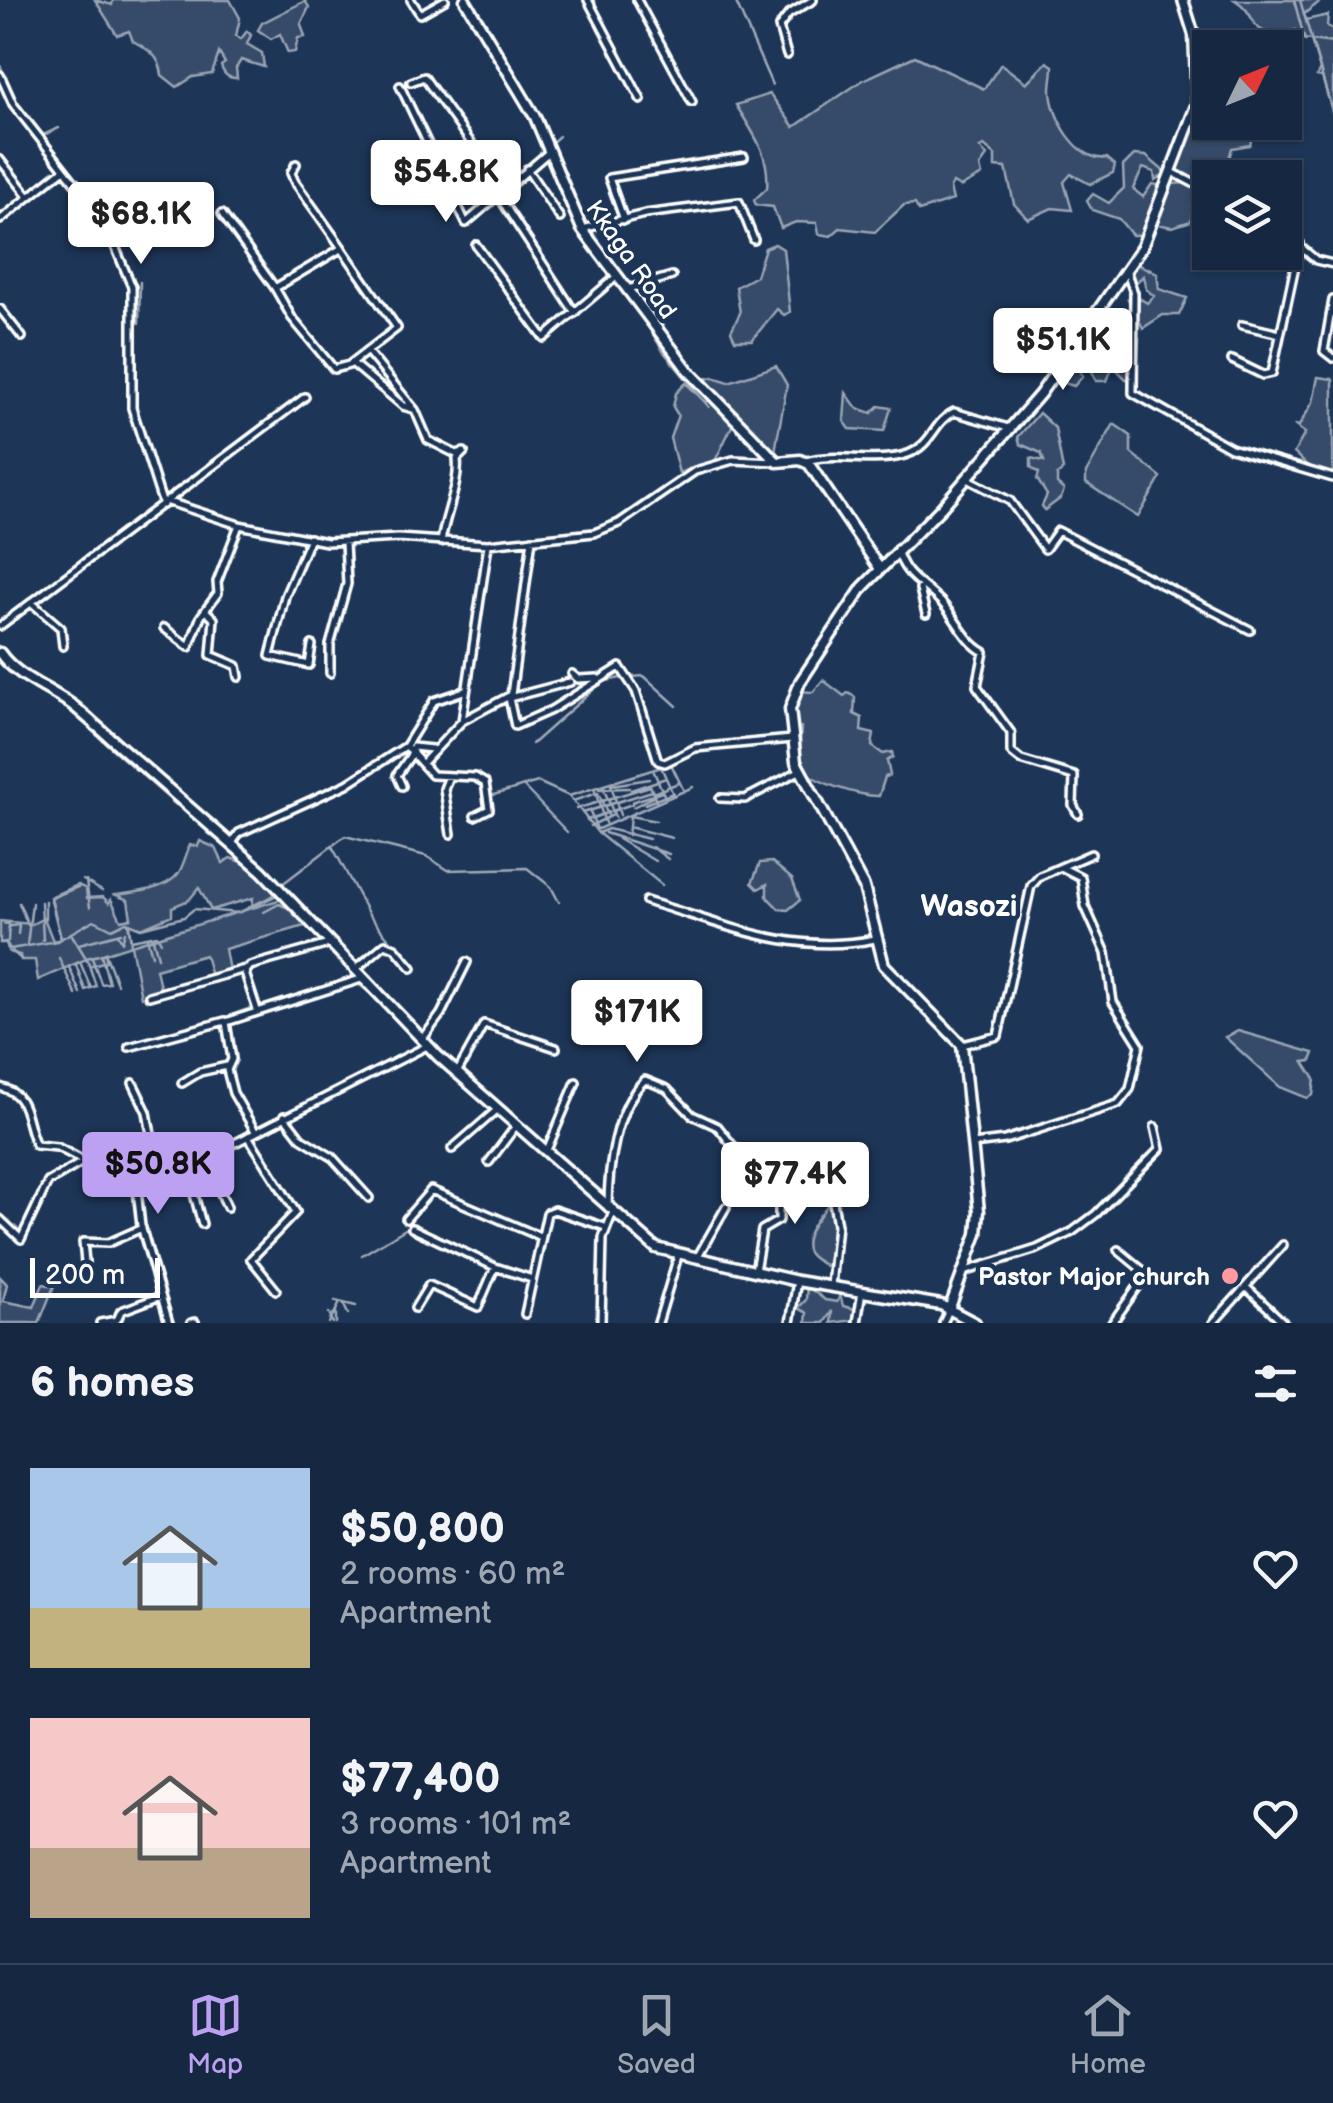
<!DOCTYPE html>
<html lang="en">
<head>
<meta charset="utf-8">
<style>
	:root { --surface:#162841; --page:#23344c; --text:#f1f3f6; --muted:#9ea6b1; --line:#35445a; --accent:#bca0f2 }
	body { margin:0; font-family:"Balsamiq Sans",sans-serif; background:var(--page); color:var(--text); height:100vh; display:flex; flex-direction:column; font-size:38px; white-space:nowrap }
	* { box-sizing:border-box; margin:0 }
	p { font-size:32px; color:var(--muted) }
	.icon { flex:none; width:55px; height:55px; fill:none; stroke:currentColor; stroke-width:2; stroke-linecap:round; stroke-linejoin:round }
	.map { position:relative; height:1323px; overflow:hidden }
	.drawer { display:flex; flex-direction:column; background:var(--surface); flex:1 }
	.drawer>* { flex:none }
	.needle { width:65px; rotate:47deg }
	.controls { position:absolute; left:1192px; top:30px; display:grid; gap:20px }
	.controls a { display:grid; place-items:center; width:110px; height:110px; border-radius:0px; background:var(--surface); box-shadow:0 2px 8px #0004,0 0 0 2px var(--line); font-size:50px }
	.scale { position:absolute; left:30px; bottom:25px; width:130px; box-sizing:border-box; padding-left:10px; border:5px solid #fff; border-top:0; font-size:28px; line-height:35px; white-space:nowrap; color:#fff; -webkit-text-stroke:8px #1d3557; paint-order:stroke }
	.price { position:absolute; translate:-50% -85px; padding:0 22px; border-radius:10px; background:#fff; color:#222; font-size:32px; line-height:65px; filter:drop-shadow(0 2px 5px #0008) }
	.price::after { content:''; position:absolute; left:50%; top:60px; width:30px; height:22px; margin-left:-15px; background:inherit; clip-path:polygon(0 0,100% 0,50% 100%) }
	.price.current { background:var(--accent); color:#111 }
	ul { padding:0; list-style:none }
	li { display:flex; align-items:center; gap:30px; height:250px; padding:0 30px }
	li span { display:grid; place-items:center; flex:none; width:280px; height:200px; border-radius:0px; color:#555 }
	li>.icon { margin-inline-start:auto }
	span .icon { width:120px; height:120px; fill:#fffc; stroke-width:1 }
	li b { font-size:42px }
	h2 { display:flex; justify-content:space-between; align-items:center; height:120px; padding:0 30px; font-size:42px }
	.tab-bar { display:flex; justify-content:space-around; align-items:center; height:140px; border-top:2px solid var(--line); background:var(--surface); font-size:28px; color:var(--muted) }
	.tab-bar a { display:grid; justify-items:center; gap:5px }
	.tab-bar .current { color:var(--accent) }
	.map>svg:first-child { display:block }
	.green { fill:#364b69; stroke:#9aa5b4; stroke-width:2.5 }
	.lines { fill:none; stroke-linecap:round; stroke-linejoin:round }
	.stream { stroke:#a0aab8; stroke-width:2.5 }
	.street-casing { stroke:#fff; stroke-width:12 }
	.secondary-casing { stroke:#fff; stroke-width:15 }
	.street { stroke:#1d3557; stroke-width:5 }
	.secondary { stroke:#1d3557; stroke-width:8 }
	.poi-dot { fill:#ff9aa2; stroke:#1d3557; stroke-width:4 }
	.labels { text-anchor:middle; stroke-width:9; stroke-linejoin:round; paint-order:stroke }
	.street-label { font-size:25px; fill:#fff; stroke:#1d3557 }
	.poi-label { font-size:25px; font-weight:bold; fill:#fff; stroke:#1d3557; text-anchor:end }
	.quarter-label { font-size:30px; font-weight:bold; fill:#fff; stroke:#1d3557 }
</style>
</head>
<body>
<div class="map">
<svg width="1333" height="1323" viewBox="0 0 1333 1323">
	<rect width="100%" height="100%" fill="#1d3557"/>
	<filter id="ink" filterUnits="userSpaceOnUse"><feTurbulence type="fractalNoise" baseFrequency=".01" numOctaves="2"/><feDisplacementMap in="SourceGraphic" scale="20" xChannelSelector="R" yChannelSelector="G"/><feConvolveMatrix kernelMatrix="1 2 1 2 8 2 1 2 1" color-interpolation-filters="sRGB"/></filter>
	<g filter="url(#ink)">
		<path class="green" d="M95,0L112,5L113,0H230L240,18L236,36L241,39L247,31L251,35L247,44L262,53L264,67L241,60L236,68L237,78C228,78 224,75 221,66L225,63L219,53L212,74L193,77L177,87L162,75C160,56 149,50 133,41L129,31L117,35Z
			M1235,0H1322L1304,14L1306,20L1328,15L1327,26L1333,29V114L1322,77L1317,76L1320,69L1311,40L1298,38L1296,30C1243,41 1263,17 1235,0Z
			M305,1L309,7L301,24L305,37L298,38L295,52L288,53L280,34L271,39L258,30L262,23Z
			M915,56L984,89L1001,64L1026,83L1047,62L1053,66C1053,74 1051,82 1051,90C1051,116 1078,163 1107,158L1115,165L1113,173L1090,184L1071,174L1064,182L1072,210L1052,208L1028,219L1014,204L1006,168L995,167V155L984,146L980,148L987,156L980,166L982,175L960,187L953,183L950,188L953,200L919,211L915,204L904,205L875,232L840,228L831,236L819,234L817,223L796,222L781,228L773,207L756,205L754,200L767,188C770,154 753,133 736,105L770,94L794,127L863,80Z
			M1206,82L1210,84V122L1255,123L1250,145L1232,148L1226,169L1218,177L1210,178V248H1205L1195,219L1199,199L1193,203L1191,221L1172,227L1157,224L1172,184L1187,183L1173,171L1193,131L1200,84Z
			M1134,155L1146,156L1166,173L1155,180L1154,172L1143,168L1133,189L1143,197L1152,184L1162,186L1142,235H1132L1119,219L1092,210L1087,201L1093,194L1109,203L1124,188L1123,166Z
			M775,244L783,249L790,312L784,315L777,309L752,340H735L731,331L740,313L736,287L756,276L765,248Z
			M1135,263L1157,273L1159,289L1187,298L1179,315H1163L1143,328L1128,299L1136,296L1147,303L1154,296L1146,289L1143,276L1129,289L1130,268Z
			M1100,326L1120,338L1119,347L1139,339L1137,381L1126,379L1113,366L1107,381H1096L1092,371L1101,356L1090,345L1075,353L1076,366L1083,376L1074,386L1064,383L1060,376L1071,352L1091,331L1095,338L1100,337Z
			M776,366L787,385L774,457L733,424L715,461L679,473L670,438L678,415L673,407L676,393L686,383L706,403L711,397L698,381L713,377L729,382Z
			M1318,377L1333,379V476C1311,475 1307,464 1294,453L1305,433L1294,425L1299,426L1313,402Z
			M846,393L857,408L872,413L879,406L891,408L884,431L850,429L844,421Z
			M1039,413L1055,428L1063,470L1057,475V484L1064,490L1061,498L1045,510L1042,506L1047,495L1037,479L1039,473L1031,467V458L1044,461L1041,453L1020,444L1018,437Z
			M1114,424L1131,436V453L1161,477L1138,517L1086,483V473Z
			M823,680L844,696L848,693L855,697L854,714L862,718L861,731L874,734L872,746L883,754L892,752L893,757L887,761L890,775L885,777L879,796C862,797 806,781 801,765C798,756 801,735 801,726L796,757C785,732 785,716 797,691L813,692Z
			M200,841L216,848L223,863L230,858C248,862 272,880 277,895L252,907L253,898L211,910L199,888L189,900L172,907V915L141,928L129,923L131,945L285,898L308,925L225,949L229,971L211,976L205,955L156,969L161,991L141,997L131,945L106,953V961L90,966L86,959L38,980L35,960H21L20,955L9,952L6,943H0V921L32,924L44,918L53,941L61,939L50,897L78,885L86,889L87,898L103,897L109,903L111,899L121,920L131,918L128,900L116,895C132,893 165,890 177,875C183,869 186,853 190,845L198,846Z
			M772,862L792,879L800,900L788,910L779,909L767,897V884L758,889L752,883L760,863Z
			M1238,1031L1314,1053L1311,1061L1304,1062L1315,1079L1313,1095L1307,1098L1280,1087L1225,1037Z
			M831,1199L835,1224L827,1267C821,1262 809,1258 807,1250C802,1231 825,1212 831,1199Z
			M0,1277L7,1284L3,1301L34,1307L43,1284L54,1286L39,1323H0Z
			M807,1286L825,1300L837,1302L840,1295L843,1306L855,1309V1320L831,1323L832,1311L824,1323H806L807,1313L798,1308L806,1300Z"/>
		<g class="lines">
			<path class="stream" d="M407,0L416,16
				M735,0L772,85
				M1294,0L1305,41
				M1300,0L1333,114
				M418,18L449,0
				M493,40L507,60
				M1311,40L1333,43
				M508,62L514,70
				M0,65L21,110L41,136L59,128
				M516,73L525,94
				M46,141L91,194
				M549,145L559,136
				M541,163L547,159L553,168
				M515,187L538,164
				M94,199L119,247
				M639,311L663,351L709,407
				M139,323L140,282
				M632,677L644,676L677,706
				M47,683L54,689
				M71,710L116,747
				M91,730L136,770
				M532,744L602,682L625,677
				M662,769L673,794
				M654,772L665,797
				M142,775L176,805
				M611,785L620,815
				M612,785L649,779
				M650,785L656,801
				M523,786L567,832
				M603,787L615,817
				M594,788L605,823
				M599,789L629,788
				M631,790L666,778
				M598,793L608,815
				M653,793L678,783
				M490,796L538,782L569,796L671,764L684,791
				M570,797L598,833L608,829L649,839
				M573,801L594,794
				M632,802L662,792
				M645,804L673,793
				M633,807L653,797
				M576,809L650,786
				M589,810L597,829
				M185,812L201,825
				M582,813L652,791
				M587,820L632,804
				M590,826L613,815
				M629,827L630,816L656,821
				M598,829L693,787
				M207,832L253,868
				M598,833L662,885
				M605,833L669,854
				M628,835L629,827L672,838
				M618,839L655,861
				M332,846L369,915L388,938
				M652,847L668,859
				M83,880L102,891
				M86,881L90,907
				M281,885L345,836L426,856L448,870L527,868L551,887L559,902
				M41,902L43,940
				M19,903L28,925
				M264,912L279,904L296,911
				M45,920V901
				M128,923L131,940L157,935L161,942
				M4,924L9,923L8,941
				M10,926L19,925L18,934
				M118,934L122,942L125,932
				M72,935L86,958L107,953
				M61,938L51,898L80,886
				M147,938L152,955
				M153,939L158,957
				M0,943L6,942L10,949L57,941L94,920L112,929L126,922L141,928L184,917L194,909L238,913L278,893
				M79,944L121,933
				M27,946L32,903
				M324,946L357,977L350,980
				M304,948L319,944
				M12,951L21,959
				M105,953L117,984
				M101,954L109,983L101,984
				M59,958L76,995
				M92,958L101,983
				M87,959L96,986L93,987
				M73,965L80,962L91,988
				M76,965L85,990L90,988
				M69,967L80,993
				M201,979L248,965
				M356,982L388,1008
				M234,1014L251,1008L252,1002
				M362,1255L407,1228
				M335,1301L356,1306
				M343,1303L348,1314
				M336,1310V1323
				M329,1313L333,1323
				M329,1323L340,1303"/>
			<defs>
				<path id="street" d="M411,0L420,14L445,0
					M588,0L641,100
					M637,0L692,102
					M787,55L779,27L789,14L813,0
					M0,75L13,104L104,220L132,287V408L163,505
					M411,82L424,77C452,118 478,148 501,193
					M400,86L466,223L549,152
					M0,160L29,197
					M296,164L291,173L295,182L342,248L343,250L397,328L349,365L334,369L292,318L275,288L342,248
					M527,169L560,218
					M1172,172L1210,192
					M498,195L575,313
					M222,214L275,288
					M0,220L64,169
					M624,220L609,178L744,157
					M582,229L645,214L739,202L754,240
					M1285,234L1316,260L1333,264
					M476,245L544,338L616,277
					M1127,273L1134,293L1133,393L1231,448L1333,478
					M628,289L672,276
					M1333,300L1324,351L1333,358
					M0,309L22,337
					M1242,325L1280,334
					M367,351L415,410L428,440L456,454L464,452L457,459C460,484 445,515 441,542
					M1232,360L1263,375L1272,373L1300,243
					M352,363L403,406L413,409
					M806,461C838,452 876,465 908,454C932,445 934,421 954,412L1008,428
					M966,478L1010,501L1045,549L1058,531L1250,630
					M169,502L239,525L327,542L398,538L488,544L594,533L619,523L695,471L733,460L777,462
					M310,538L285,596L270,656L309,665L312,645
					M897,549C904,576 919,581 937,598C953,611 963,641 984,652L977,686L1011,733V752L1021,760L1074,776L1073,805L1078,814
					M920,589L926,614
					M32,603L61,628L63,646
					M206,611L214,619L211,655L237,666L239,677
					M0,626L305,397
					M164,628L189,647L201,616L218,593L217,582L239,525
					M330,673V645L347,584L345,542
					M572,674L578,679L597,678
					M570,682L509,698L515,726L551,710L620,667L636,691L658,761L665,763L695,748L792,739
					M462,721L511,695L532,539
					M406,746L434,701L464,691
					M413,747L432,749
					M422,764L462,721L488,545
					M449,776L444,789L451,834
					M402,786L397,775L413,752
					M720,798L745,799L801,770
					M232,843L239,833L347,784L406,746L432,775L475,777L485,783L489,809L475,816
					M646,901C724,924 793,956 875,939
					M356,969L385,944L395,948L412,968
					M149,996L245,969
					M257,1010L245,973L250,966L329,944
					M422,1040L441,1014L467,962
					M962,1045L998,1036L1031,886L1040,876L1091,854
					M129,1047L225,1021
					M458,1071L484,1024L556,1048
					M133,1083L147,1112L155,1156
					M182,1083L200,1072L227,1066
					M0,1087C30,1094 24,1121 36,1145L57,1147L84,1161L124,1164L233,1144L427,1046
					M284,1116L301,1138L332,1157L369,1198
					M255,1131L233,1093L227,1070L232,1059L226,1022L361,979
					M248,1136L296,1212L251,1259L276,1290
					M973,1144L1005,1140L1118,1104L1130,1089L1140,1045L1113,1002L1106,953L1085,906L1081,877L1061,867
					M211,1148L216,1182L227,1207
					M452,1149L498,1109
					M547,1150L576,1082
					M183,1153L202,1224
					M134,1162L141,1226L169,1323
					M489,1162L516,1126
					M829,1179L837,1225L831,1286
					M608,1208C608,1169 615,1108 645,1080L667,1089L692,1115L718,1127L733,1146L756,1159
					M0,1219L21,1239L48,1182L84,1161
					M406,1219L431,1190L541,1237
					M412,1228L495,1267
					M698,1256L726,1207
					M85,1262L83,1242L108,1243L142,1228
					M755,1271L762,1230L779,1220V1190L831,1188
					M966,1271L1037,1249L1072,1232L1096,1214L1160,1149L1155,1127
					M1247,1288L1284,1323
					M415,1308L429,1285L478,1307L495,1267L532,1279
					M525,1314L547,1213L554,1210L605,1227
					M100,1323L117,1320L121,1311L161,1296
					M191,1323L195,1322
					M601,1323L603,1238L613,1212
					M658,1323L678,1256
					M790,1323L797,1281
					M857,1323L862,1291
					M943,1323L949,1310
					M1112,1323L1147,1274L1118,1250
					M1213,1323L1283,1245"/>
				<path id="secondary" d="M465,0L535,117L582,229L688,370L777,462L800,460L809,464L880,569
					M0,653C16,677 51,689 75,707L262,871L438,1056L656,1248L797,1281L941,1305L975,1323
					M949,1310L977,1234L979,1211L962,1045L884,965L864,887L796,762L790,709L800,682L863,587L942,507L1040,394L1142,247L1197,103L1194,35L1183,0"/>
			</defs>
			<use href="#street" class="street-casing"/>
			<use href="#secondary" class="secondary-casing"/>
			<use href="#street" class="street"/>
			<use href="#secondary" class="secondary"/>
		</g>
	</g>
	<circle class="poi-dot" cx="1230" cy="1276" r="10"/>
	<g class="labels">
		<g class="street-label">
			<text transform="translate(632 259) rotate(55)" y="9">Kkaga Road</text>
		</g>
		<g class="poi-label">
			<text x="1210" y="1285">Pastor Major church</text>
		</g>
		<g class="quarter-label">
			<text x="969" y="916">Wasozi</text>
		</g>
	</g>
</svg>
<div class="controls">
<a><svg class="needle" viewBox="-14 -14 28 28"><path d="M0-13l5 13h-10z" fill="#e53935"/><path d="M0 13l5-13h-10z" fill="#9ea6b1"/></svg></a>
<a><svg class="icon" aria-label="layers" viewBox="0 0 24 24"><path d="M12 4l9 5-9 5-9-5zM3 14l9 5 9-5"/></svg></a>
</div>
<div class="scale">200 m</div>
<b class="price" style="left:446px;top:225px">$54.8K</b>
<b class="price" style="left:141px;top:267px">$68.1K</b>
<b class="price" style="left:1063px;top:393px">$51.1K</b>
<b class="price" style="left:637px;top:1065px">$171K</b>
<b class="price current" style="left:158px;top:1217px">$50.8K</b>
<b class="price" style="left:795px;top:1227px">$77.4K</b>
</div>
<section class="drawer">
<h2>6 homes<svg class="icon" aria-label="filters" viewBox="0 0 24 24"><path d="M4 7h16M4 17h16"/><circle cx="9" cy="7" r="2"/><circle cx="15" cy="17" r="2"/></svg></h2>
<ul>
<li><span style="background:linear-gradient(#a9c7e8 70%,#c2b280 0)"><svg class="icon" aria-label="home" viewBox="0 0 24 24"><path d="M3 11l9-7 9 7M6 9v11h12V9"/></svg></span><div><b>$50,800</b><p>2 rooms · 60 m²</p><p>Apartment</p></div><svg class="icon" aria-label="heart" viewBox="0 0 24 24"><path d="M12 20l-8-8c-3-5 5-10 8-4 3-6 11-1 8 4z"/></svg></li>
<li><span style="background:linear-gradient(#f6c9c9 65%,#b9a48a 0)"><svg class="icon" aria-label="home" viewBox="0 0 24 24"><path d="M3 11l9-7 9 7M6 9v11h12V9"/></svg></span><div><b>$77,400</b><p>3 rooms · 101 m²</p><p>Apartment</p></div><svg class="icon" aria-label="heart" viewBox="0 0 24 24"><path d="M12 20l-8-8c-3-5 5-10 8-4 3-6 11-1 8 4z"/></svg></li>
</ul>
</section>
<nav class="tab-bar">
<a class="current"><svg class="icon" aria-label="map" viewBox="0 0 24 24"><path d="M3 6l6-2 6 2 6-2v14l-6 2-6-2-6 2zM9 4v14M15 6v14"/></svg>Map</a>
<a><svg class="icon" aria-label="saved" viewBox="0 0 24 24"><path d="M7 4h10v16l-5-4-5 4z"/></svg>Saved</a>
<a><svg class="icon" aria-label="home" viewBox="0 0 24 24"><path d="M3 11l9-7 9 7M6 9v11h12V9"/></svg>Home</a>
</nav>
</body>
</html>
